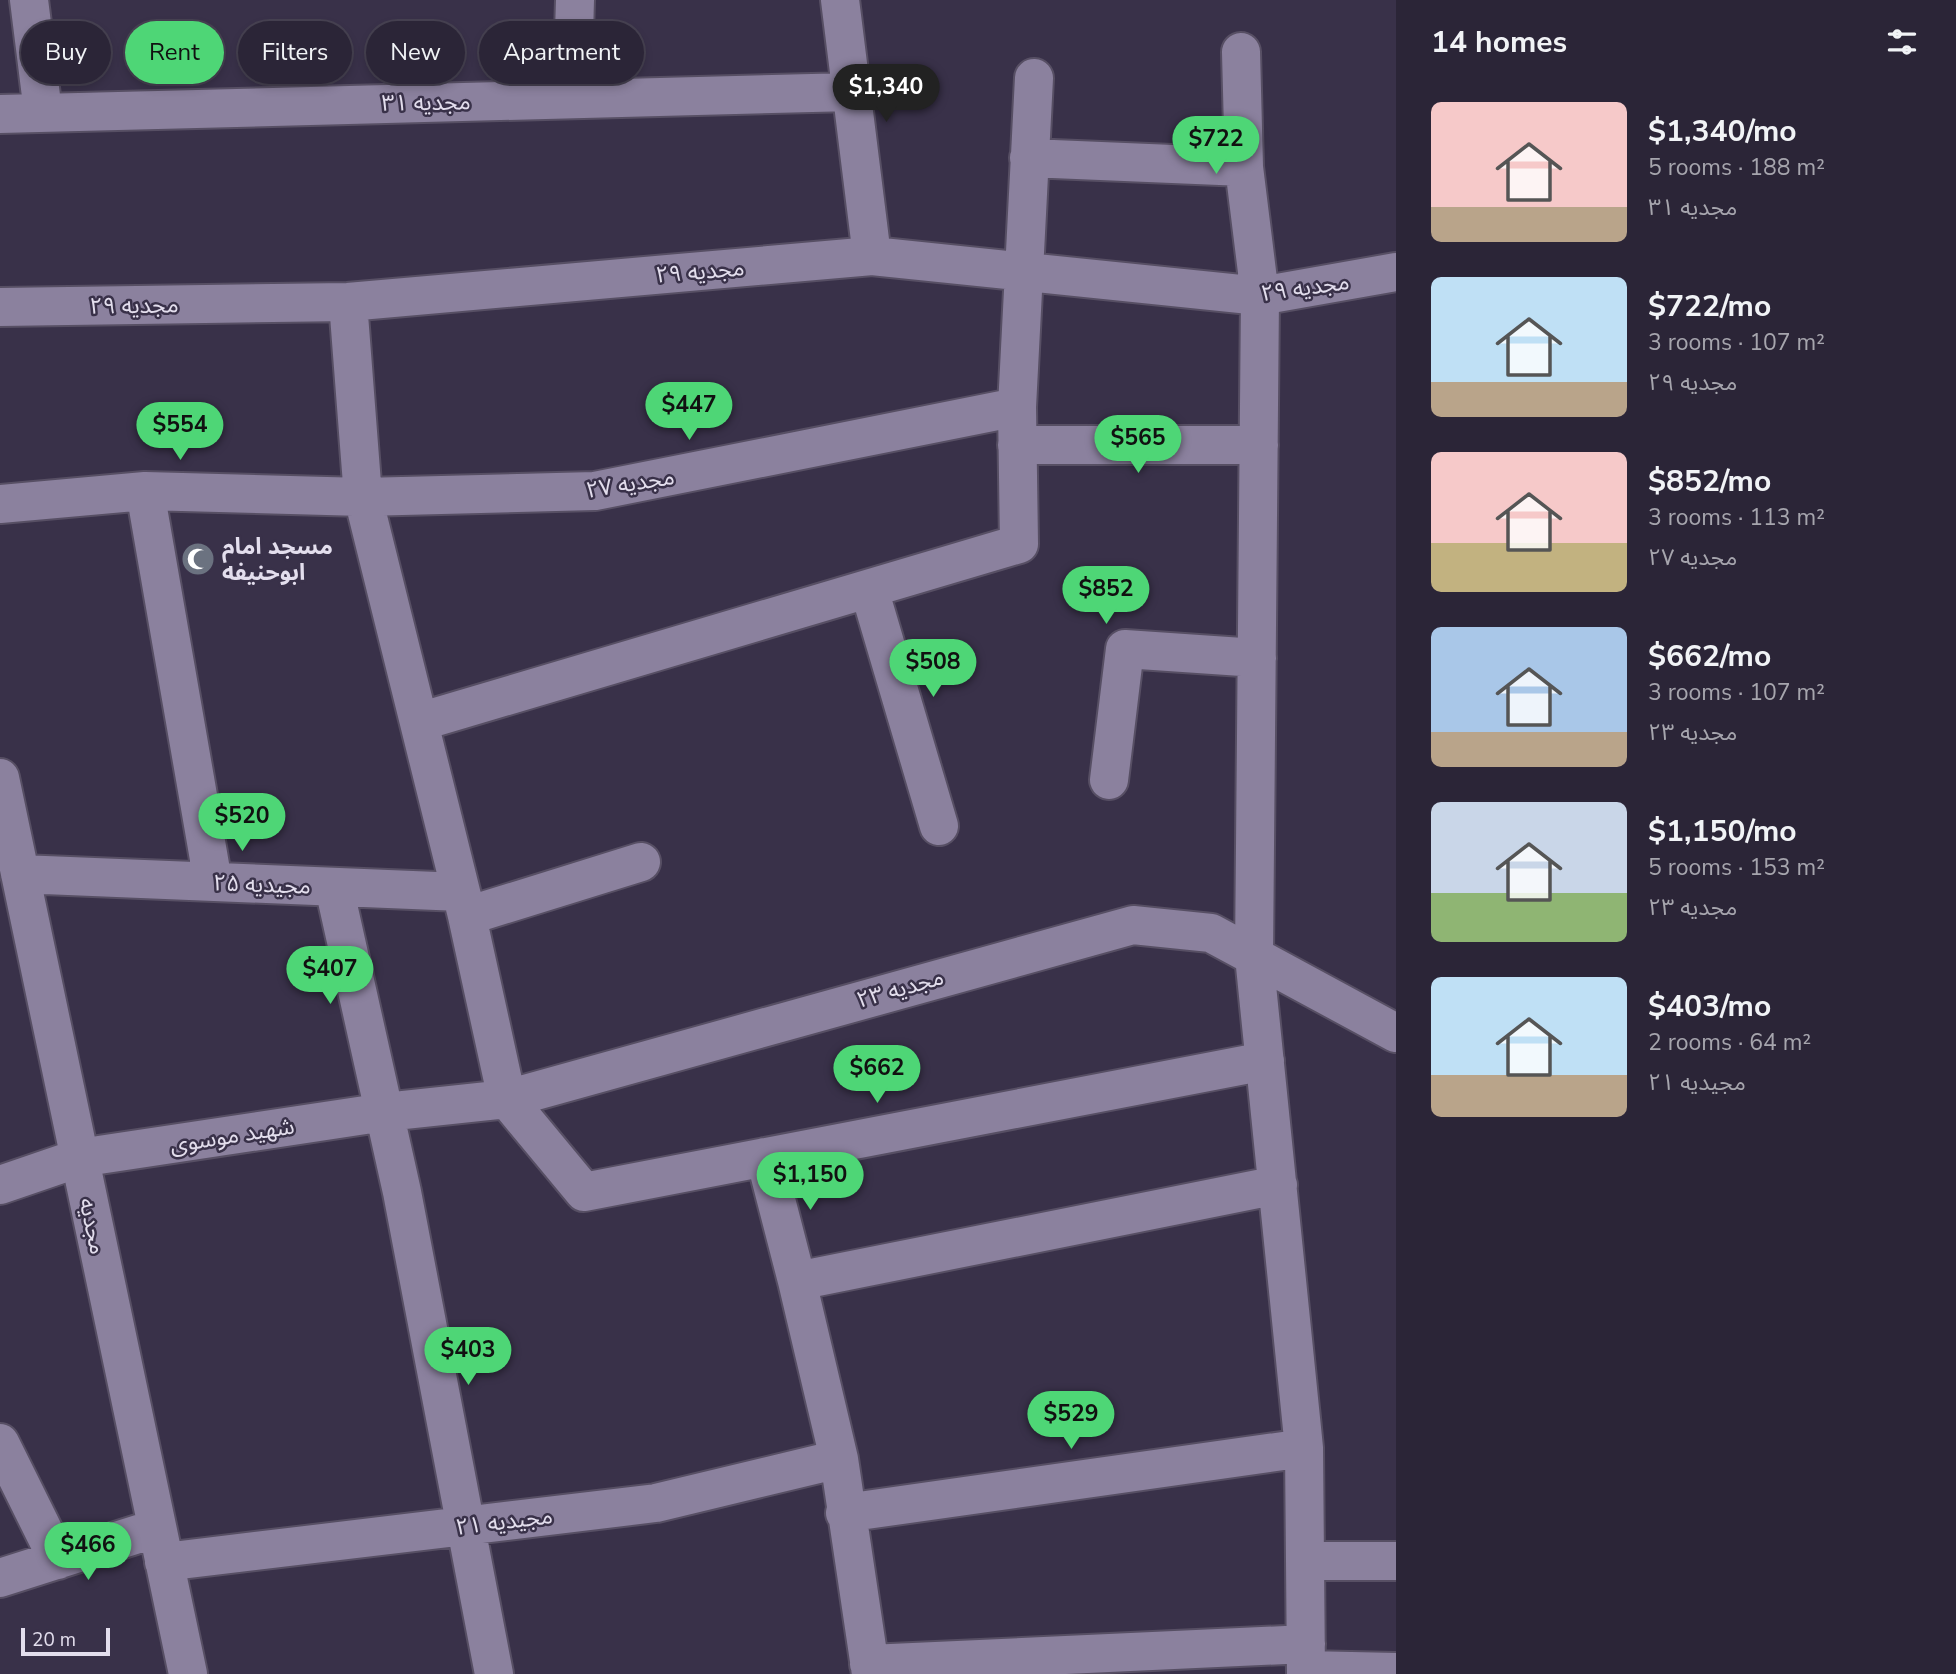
<!DOCTYPE html>
<html lang="en">
<head>
<meta charset="utf-8">
<style>
	:root { --surface:#2b2537; --page:#373142; --text:#f1f3f6; --muted:#a6a5ad; --line:#474252; --accent:#4ed676 }
	body { margin:0; font-family:"Nunito Sans","Noto Sans Arabic",sans-serif; background:var(--page); color:var(--text); height:100vh; display:flex; flex-direction:column; font-size:26px; white-space:nowrap }
	* { box-sizing:border-box; margin:0 }
	p { font-size:23px; color:var(--muted) }
	.icon { flex:none; width:38px; height:38px; fill:none; stroke:currentColor; stroke-width:2; stroke-linecap:round; stroke-linejoin:round }
	.map { position:relative; flex:1; overflow:hidden }
	.details { display:flex; flex-direction:column; background:var(--surface); width:560px }
	.details>* { flex:none }
	.top-card { position:absolute; left:21px; top:21px; width:665px; height:63px; display:flex; gap:14px }
	.scale { position:absolute; left:21px; bottom:18px; width:89px; box-sizing:border-box; padding-left:7px; border:4px solid #e3deed; border-top:0; font-size:19px; line-height:24px; white-space:nowrap; color:#e3deed; -webkit-text-stroke:5px #393149; paint-order:stroke }
	.price { position:absolute; translate:-50% -60px; padding:0 16px; border-radius:24px; background:var(--accent); color:#111; font-size:23px; line-height:46px; filter:drop-shadow(0 2px 4px #0008) }
	.price::after { content:''; position:absolute; left:50%; top:42px; width:21px; height:16px; margin-left:-10px; background:inherit; clip-path:polygon(0 0,100% 0,50% 100%) }
	.price.active { background:#222; color:#fff }
	ul { padding:0; list-style:none }
	li { display:flex; align-items:center; gap:21px; height:175px; padding:0 35px }
	li span { display:grid; place-items:center; flex:none; width:196px; height:140px; border-radius:10px; color:#555 }
	li>.icon { margin-inline-start:auto }
	span .icon { width:84px; height:84px; fill:#fffc; stroke-width:1 }
	li b { font-size:30px }
	h2 { display:flex; justify-content:space-between; align-items:center; height:84px; padding:0 35px; font-size:30px }
	.chip { padding:0 24px; border-radius:32px; background:var(--surface); box-shadow:0 4px 10px #0003,0 0 0 2px var(--line); font-size:24px; line-height:63px }
	.chip.active { background:var(--accent); color:#111 }
	main { display:flex; flex:1; min-height:0 }
	.map>svg:first-child { display:block }
	.lines { fill:none; stroke-linecap:round; stroke-linejoin:round }
	.minor-casing { stroke:#574f64; stroke-width:42 }
	.minor { stroke:#8b819e; stroke-width:38 }
	.labels { text-anchor:middle; stroke-width:5; stroke-linejoin:round; paint-order:stroke }
	.street-label { font-size:23px; fill:#e3deed; stroke:#393149 }
	.poi-label { font-size:23px; font-weight:bold; fill:#e3deed; stroke:#393149; text-anchor:start }
</style>
</head>
<body>
<main>
<div class="map">
<svg width="1396" height="1674" viewBox="0 0 1396 1674">
	<rect width="100%" height="100%" fill="#393149"/>
	<g class="lines">
		<defs>
			<path id="minor" d="M29,0L43,112
				M840,0L872,256
				M1241,52L1244,167L1260,296L1254,956L1304,1448L1306,1674
				M572,99L575,0
				M0,114L852,92
				M1029,158L1244,167
				M348,302L363,497L467,916L507,1099L584,1192L1265,1061
				M0,307L348,302L872,256L1260,296L1396,272
				M1017,445H1259
				M145,491L213,882
				M0,504L145,491L363,497L595,491L1017,407
				M869,589L939,826
				M419,722L1019,544L1017,407L1034,78
				M0,778L188,1674
				M1109,780L1125,649L1257,658
				M20,874L461,892
				M334,887L402,1192L494,1674
				M467,916L641,862
				M765,1157L797,1281
				M0,1185L79,1158L385,1112L507,1099L1133,925L1211,933L1396,1033
				M0,1443L58,1560
				M845,1513L1304,1448
				M1306,1561H1396
				M164,1562L656,1503L839,1459
				M0,1578L157,1528
				M869,1664L1306,1644
				M1306,1670L1396,1672
				M871,1674L839,1459L797,1281L1278,1185"/>
		</defs>
		<use href="#minor" class="minor-casing"/>
		<use href="#minor" class="minor"/>
	</g>
	<defs>
		<symbol id="mosque-disc" viewBox="-11 -11 22 22"><circle r="9.5" fill="#6b7280" stroke="#393149"/><path d="M3.5-4.9A6 6 0 1 0 3.5 4.9A5 5 0 1 1 3.5-4.9Z" fill="#fff"/></symbol>
	</defs>
	<g fill-rule="evenodd">
		<use href="#mosque-disc" x="179" y="540" width="38" height="38"/>
	</g>
	<g class="labels">
		<g class="street-label">
			<text transform="translate(426 102) rotate(-1)" y="8">مجدیه ۳۱</text>
			<text transform="translate(700 271) rotate(-5)" y="8">مجدیه ۲۹</text>
			<text transform="translate(1305 287) rotate(-8)" y="8">مجدیه ۲۹</text>
			<text transform="translate(134 305) rotate(-1)" y="8">مجدیه ۲۹</text>
			<text transform="translate(630 483) rotate(-9)" y="8">مجدیه ۲۷</text>
			<text transform="translate(262 884) rotate(2)" y="8">مجیدیه ۲۵</text>
			<text transform="translate(900 988) rotate(-16)" y="8">مجدیه ۲۳</text>
			<text transform="translate(232 1135) rotate(-9)" y="8">شهید موسوی</text>
			<text transform="translate(93 1226) rotate(78)" y="8">مجدیه</text>
			<text transform="translate(504 1521) rotate(-7)" y="8">مجیدیه ۲۱</text>
		</g>
		<g class="poi-label">
			<text x="222" y="554">مسجد امام<tspan x="222" dy="26">ابوحنیفه</tspan></text>
		</g>
	</g>
</svg>
<div class="scale">20 m</div>
<b class="price active" style="left:886px;top:124px">$1,340</b>
<b class="price" style="left:1216px;top:176px">$722</b>
<b class="price" style="left:689px;top:442px">$447</b>
<b class="price" style="left:180px;top:462px">$554</b>
<b class="price" style="left:1138px;top:475px">$565</b>
<b class="price" style="left:1106px;top:626px">$852</b>
<b class="price" style="left:933px;top:699px">$508</b>
<b class="price" style="left:242px;top:853px">$520</b>
<b class="price" style="left:330px;top:1006px">$407</b>
<b class="price" style="left:877px;top:1105px">$662</b>
<b class="price" style="left:810px;top:1212px">$1,150</b>
<b class="price" style="left:468px;top:1387px">$403</b>
<b class="price" style="left:1071px;top:1451px">$529</b>
<b class="price" style="left:88px;top:1582px">$466</b>
<div class="top-card">
<a class="chip">Buy</a>
<a class="chip active">Rent</a>
<a class="chip">Filters</a>
<a class="chip">New</a>
<a class="chip">Apartment</a>
</div>
</div>
<section class="details">
<h2>14 homes<svg class="icon" aria-label="filters" viewBox="0 0 24 24"><path d="M4 7h16M4 17h16"/><circle cx="9" cy="7" r="2"/><circle cx="15" cy="17" r="2"/></svg></h2>
<ul>
<li><span style="background:linear-gradient(#f6c9c9 75%,#b9a48a 0)"><svg class="icon" aria-label="home" viewBox="0 0 24 24"><path d="M3 11l9-7 9 7M6 9v11h12V9"/></svg></span><div><b>$1,340/mo</b><p>5 rooms · 188 m²</p><p>مجدیه ۳۱</p></div></li>
<li><span style="background:linear-gradient(#bfe0f5 75%,#b9a48a 0)"><svg class="icon" aria-label="home" viewBox="0 0 24 24"><path d="M3 11l9-7 9 7M6 9v11h12V9"/></svg></span><div><b>$722/mo</b><p>3 rooms · 107 m²</p><p>مجدیه ۲۹</p></div></li>
<li><span style="background:linear-gradient(#f6c9c9 65%,#c2b280 0)"><svg class="icon" aria-label="home" viewBox="0 0 24 24"><path d="M3 11l9-7 9 7M6 9v11h12V9"/></svg></span><div><b>$852/mo</b><p>3 rooms · 113 m²</p><p>مجدیه ۲۷</p></div></li>
<li><span style="background:linear-gradient(#a9c7e8 75%,#b9a48a 0)"><svg class="icon" aria-label="home" viewBox="0 0 24 24"><path d="M3 11l9-7 9 7M6 9v11h12V9"/></svg></span><div><b>$662/mo</b><p>3 rooms · 107 m²</p><p>مجدیه ۲۳</p></div></li>
<li><span style="background:linear-gradient(#c9d6e8 65%,#8fb573 0)"><svg class="icon" aria-label="home" viewBox="0 0 24 24"><path d="M3 11l9-7 9 7M6 9v11h12V9"/></svg></span><div><b>$1,150/mo</b><p>5 rooms · 153 m²</p><p>مجدیه ۲۳</p></div></li>
<li><span style="background:linear-gradient(#bfe0f5 70%,#b9a48a 0)"><svg class="icon" aria-label="home" viewBox="0 0 24 24"><path d="M3 11l9-7 9 7M6 9v11h12V9"/></svg></span><div><b>$403/mo</b><p>2 rooms · 64 m²</p><p>مجیدیه ۲۱</p></div></li>
</ul>
</section>
</main>
</body>
</html>
